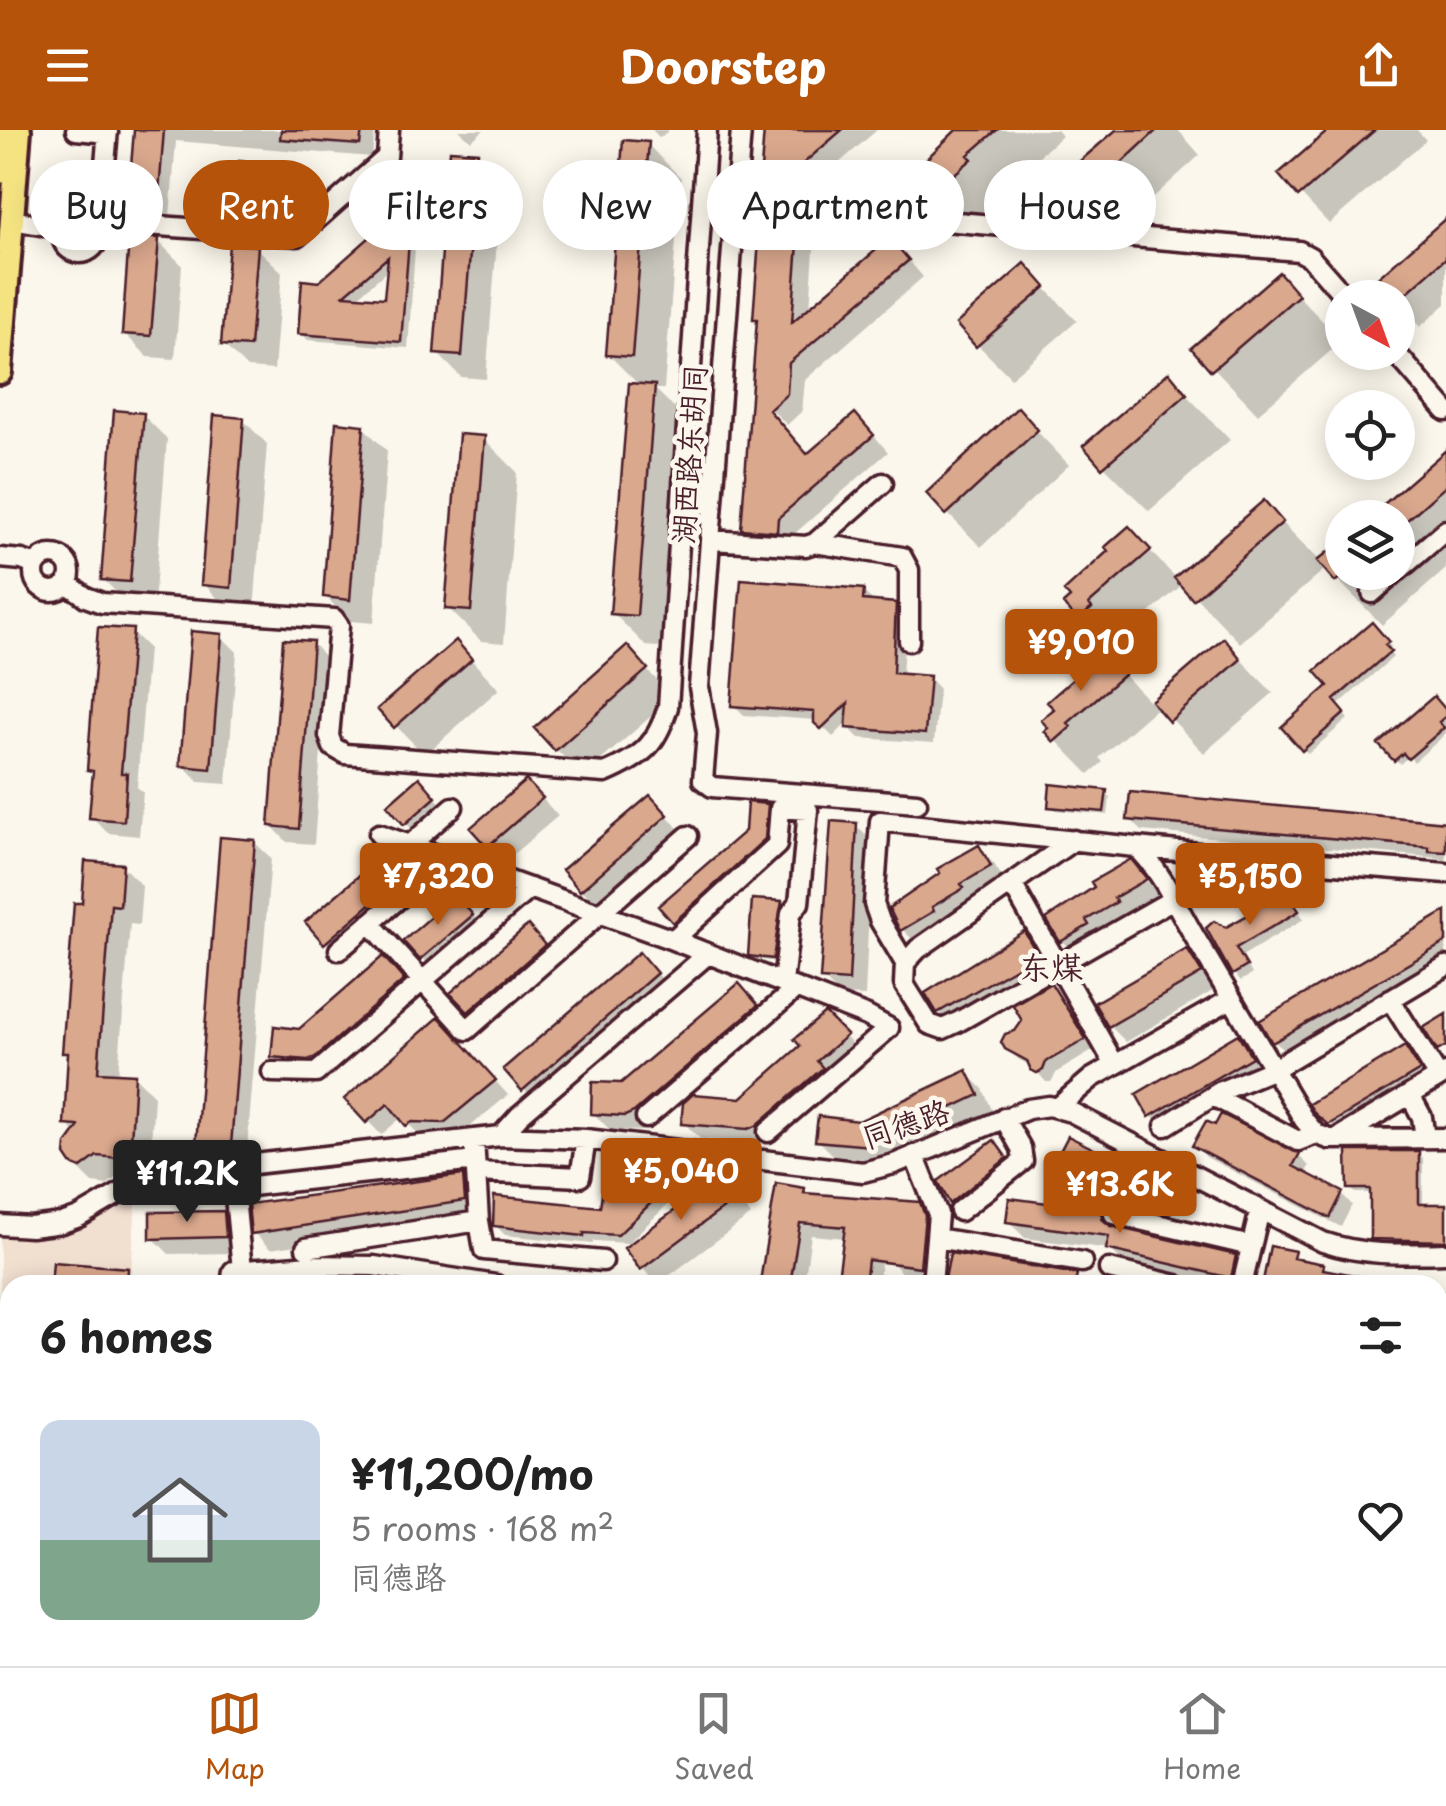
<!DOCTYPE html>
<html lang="en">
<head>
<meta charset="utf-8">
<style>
	:root { --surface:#fff; --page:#f2f2f2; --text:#222; --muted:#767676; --line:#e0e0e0; --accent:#b45309 }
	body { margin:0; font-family:"Playpen Sans","LXGW WenKai TC",sans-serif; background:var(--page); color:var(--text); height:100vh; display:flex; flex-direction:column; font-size:38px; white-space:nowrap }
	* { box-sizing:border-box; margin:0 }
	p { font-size:32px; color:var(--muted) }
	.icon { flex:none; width:55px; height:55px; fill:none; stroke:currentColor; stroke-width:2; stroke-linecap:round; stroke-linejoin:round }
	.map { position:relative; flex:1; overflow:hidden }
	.sheet { position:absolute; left:0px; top:1145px; width:1448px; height:392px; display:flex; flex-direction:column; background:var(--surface); border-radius:30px 30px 0 0; box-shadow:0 5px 25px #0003 }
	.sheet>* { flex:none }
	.banner { position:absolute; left:30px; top:30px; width:1388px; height:90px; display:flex; gap:20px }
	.needle { width:65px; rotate:139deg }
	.fabs { position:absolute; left:1325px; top:150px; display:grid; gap:20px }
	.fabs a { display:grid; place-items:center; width:90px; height:90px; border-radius:50%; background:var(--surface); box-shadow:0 5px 25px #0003; font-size:50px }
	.price { position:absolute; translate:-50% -85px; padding:0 22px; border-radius:10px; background:var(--accent); color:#fff; font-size:32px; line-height:65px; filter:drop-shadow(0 2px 5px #0008) }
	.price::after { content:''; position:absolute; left:50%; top:60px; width:30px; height:22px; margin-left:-15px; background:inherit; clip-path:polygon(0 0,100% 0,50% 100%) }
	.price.current { background:#222; color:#fff }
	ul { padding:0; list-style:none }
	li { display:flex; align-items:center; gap:30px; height:250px; padding:0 40px }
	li+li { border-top:2px solid var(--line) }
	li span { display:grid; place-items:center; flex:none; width:280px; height:200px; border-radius:20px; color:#555 }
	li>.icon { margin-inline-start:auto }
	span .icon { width:120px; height:120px; fill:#fffc; stroke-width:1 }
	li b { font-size:42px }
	h2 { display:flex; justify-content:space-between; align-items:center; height:120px; padding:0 40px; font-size:42px }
	.chip { padding:0 35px; border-radius:45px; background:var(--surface); box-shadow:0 5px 25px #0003; font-size:35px; line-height:90px }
	.chip.current { background:var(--accent); color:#fff }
	header { display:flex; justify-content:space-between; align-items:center; height:130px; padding:0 40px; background:var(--accent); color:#fff; font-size:45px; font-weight:700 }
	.tabs { display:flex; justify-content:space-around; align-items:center; height:140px; border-top:2px solid var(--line); background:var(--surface); font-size:28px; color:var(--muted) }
	.tabs a { display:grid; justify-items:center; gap:5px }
	.tabs .current { color:var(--accent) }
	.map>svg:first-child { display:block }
	.built { fill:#f1dfd0 }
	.shadow { fill:#0003; fill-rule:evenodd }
	.building { fill:#daa88d; stroke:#4a1f2b; stroke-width:2.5; fill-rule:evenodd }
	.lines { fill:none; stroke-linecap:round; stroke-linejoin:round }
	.minor-casing { stroke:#4a1f2b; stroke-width:25 }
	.major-casing { stroke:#4a1f2b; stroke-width:30 }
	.minor { stroke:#fbf7ec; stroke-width:18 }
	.major { stroke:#f5e382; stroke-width:22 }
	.labels { text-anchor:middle; stroke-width:9; stroke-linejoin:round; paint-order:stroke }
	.street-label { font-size:30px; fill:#4a1f2b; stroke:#fbf7ec }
	.neighbourhood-label { font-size:32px; fill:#4a1f2b; stroke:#fbf7ec }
</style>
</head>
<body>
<header><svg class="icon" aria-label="menu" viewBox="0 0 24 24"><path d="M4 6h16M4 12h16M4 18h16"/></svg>Doorstep<svg class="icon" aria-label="share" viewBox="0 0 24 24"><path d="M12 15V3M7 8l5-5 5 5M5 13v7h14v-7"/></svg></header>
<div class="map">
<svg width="1446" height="1536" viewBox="0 0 1446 1536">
	<rect width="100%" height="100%" fill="#fbf7ec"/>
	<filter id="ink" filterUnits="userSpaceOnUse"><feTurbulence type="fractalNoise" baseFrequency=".01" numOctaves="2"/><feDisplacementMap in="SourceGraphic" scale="20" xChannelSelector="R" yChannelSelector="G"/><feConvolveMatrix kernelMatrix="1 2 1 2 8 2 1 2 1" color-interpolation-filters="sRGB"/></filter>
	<g filter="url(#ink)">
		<path class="built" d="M136,1072L130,1155H10V1528H229L351,1536H0V1104L48,1107L85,1095L120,1074Z"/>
		<path class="shadow" d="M137,0H375L372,27L176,11L170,87L144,84L131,72Z
			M459,0H484L471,11Z
			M652,0H669L660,8Z
			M766,0H877L808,60L804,56L780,55L763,38Z
			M960,0H1057L1062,6L1000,60L1003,64L972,91L920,38Z
			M1118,0H1178L1200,25L1134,85L1083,32Z
			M1332,0H1417L1426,10L1329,94L1282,44Z
			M648,15L681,48L664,259H655L688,291L670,518L646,516L613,483L641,257L608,224Z
			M477,24L502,48L486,249L461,247L437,223Z
			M264,35L281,52L277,100L213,95L197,78L239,57Z
			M409,56L426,75V82L413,93L422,103L421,113L415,118L408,218L308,210L301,203L320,154L400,85ZM389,139L387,171L356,168Z
			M1446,91V174L1420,197L1398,174V168Z
			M798,103L814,119L810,180L906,127L923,147L805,250L802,281L787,295L767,275V282L808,327L871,302L888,322L793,405L792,417L760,415L744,398L759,192L755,188Z
			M158,111L182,135L175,229L148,227L124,203Z
			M257,118L282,142L274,240L247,238L223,214Z
			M1025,137L1077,191L1011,248L978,215Z
			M1279,146L1342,211L1258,284L1195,218Z
			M1168,246L1230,310L1149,381L1104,336Z
			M1018,281L1069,335L981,417L947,383Z
			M143,285L167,309L154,475L128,474L103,449Z
			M243,290L267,314L254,481L228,479L204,454Z
			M363,297L387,321L374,493L350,491L325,466Z
			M484,309L517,342L504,513L481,511L448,478Z
			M1446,323V439L1382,495L1326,438L1240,513L1183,454L1120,509L1123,512L1113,522L1079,489L1111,421L1129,399L1177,449L1264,374L1321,432L1342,413V442H1398V388Z
			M863,461L873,471L895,475L906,486L902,546L929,548L939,559L934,613L859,608L848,597V592L833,607L816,590L744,585L734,575Z
			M1372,496L1391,517L1388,520L1393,527L1337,576L1348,589L1308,624L1284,598L1331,557Z
			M132,502L148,518L137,657L143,662L139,706L108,703L92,687L95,645L89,639Z
			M221,506L237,522L227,654L199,652L183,635Z
			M1223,511L1273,563L1204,623L1159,576L1099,628L1103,632L1089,644L1047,601L1105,525L1152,574Z
			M312,513L328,530L314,714L287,712L271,695Z
			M455,513L499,559L425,625L396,596Z
			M627,519L673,567L583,646L556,619Z
			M1446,575V604L1414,632L1409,626L1400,634L1382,614Z
			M528,653L558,686L504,732L488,715Z
			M1105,662L1110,667L1108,685L1055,680L1051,676Z
			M435,667L450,684L422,709L406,693Z
			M767,676L784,693L780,726L691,807L662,776L748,702Z
			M666,684L682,703L598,775L581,759Z
			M1130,689L1446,695V732L1439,728L1142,701Z
			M856,695L872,712L865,866L839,865L823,848Z
			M254,712L271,728L246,1031L215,1029L199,1013Z
			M978,718L994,734L1006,753L919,816L902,799Z
			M1130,733L1161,766L1078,827L1062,811Z
			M122,736L142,756L139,795L130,794L118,945L134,946L154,966L149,1047L118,1045L107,1055L93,1053L73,1033L77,1005L67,994L71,928L65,922L84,776Z
			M392,750L409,770L342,828L326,812Z
			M1271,767L1278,774L1289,767L1304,789L1242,826L1252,844L1241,851L1234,843L1226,800L1256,782Z
			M781,774L785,778L777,832L755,829L750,825Z
			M472,784L487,802L438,844L407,811Z
			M1446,784V837L1290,927L1274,911Z
			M1024,804L1040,820L1052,841L955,898L939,882Z
			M544,815L559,833L486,897L454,863Z
			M1187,822L1203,838L1216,859L1126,912L1110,896Z
			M655,841L672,861L540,975L524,959Z
			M399,846L418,868L332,942L325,946L290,943L273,927L300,902Z
			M1050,857L1061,867L1094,920L1057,942L1051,952H1046L1033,937L1018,929L1007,918Z
			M755,872L772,892L688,966L742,970L804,917L825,886L861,923L831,948L838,956L773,1012L766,1014L700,1009L684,993L686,967L642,1001L610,1000L593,983L621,956Z
			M1237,907L1254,923L1266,944L1167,1002L1151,985Z
			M1404,919L1421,936L1434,957L1346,1010L1330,993Z
			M472,925L508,965L459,1006L426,1005L422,1008L402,987L381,1005L348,969Z
			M967,943L983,959L993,982L888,1031L834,1026L818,1010Z
			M994,1013L1006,1030L953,1074L941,1052Z
			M1196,1016L1298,1025L1309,1036L1305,1045L1342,1064L1352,1075L1341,1097L1206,1027Z
			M1418,1023L1423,1028V1076H1446V1114H1378L1373,1108L1372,1063H1355L1350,1058Z
			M1060,1027L1119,1034L1126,1042L1117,1060L1068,1034Z
			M609,1032L684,1043L692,1051L628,1113L593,1111V1114L505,1105L495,1095L602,1080Z
			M462,1048L478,1064L480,1087L270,1119L253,1102Z
			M720,1049L751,1085L658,1154L642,1138Z
			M804,1060L810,1066L919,1075L932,1088V1148L902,1144L883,1120L878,1155H839L846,1108L811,1105L804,1155H767L763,1151Z
			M1101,1082L1118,1099L1235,1128L1251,1144L1249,1155H1215L1125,1134L1110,1119L1025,1108L1008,1091Z
			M223,1083L239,1100L241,1123L169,1124L153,1108Z
			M1272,1119L1293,1124L1302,1132L1322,1136L1329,1142L1377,1152L1378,1147L1406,1153V1150L1416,1152L1417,1149L1437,1155H1263Z
			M127,1141L138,1155H53Z
			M1076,1147L1084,1155H955L948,1148Z
			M1438,1155L1446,1164L1440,1193H1438Z
			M1441,1204L1446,1205V1283L1438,1284Z
			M1438,1309H1446L1441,1353H1438Z
			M23,1528H180L193,1536H22Z
			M411,1528H447L446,1536H410Z
			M496,1528H536L535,1536H496Z
			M578,1528H619V1536H579Z
			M751,1528H790L789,1536H751Z
			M859,1528H889V1536H858Z
			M913,1528H979L1061,1536H912Z
			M1076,1528H1161L1160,1536H1075Z
			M1273,1528H1335L1351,1531V1528H1417L1416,1536H1281Z
			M638,1529L730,1536H638Z"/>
		<path class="building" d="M134,0H164L158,75L128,73Z
			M281,0H362L360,15L280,9Z
			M764,0H842L790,45L786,41L761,39Z
			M956,0H997L968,25L972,29L936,60L917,38Z
			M1116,0H1157L1099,54L1080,31Z
			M1329,0H1375L1298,67L1278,44Z
			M623,10L649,12L632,227L606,225Z
			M450,20L478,22L462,226L434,224Z
			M239,31L266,33L261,85L194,79L197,51L237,54Z
			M400,53H410L420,65L419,75L408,84L416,93L415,105L409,111L401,212L298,204L302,150L319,152L396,84L387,73V64ZM388,127L384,168L344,165Z
			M1446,88V128L1401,168H1389L1374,151Z
			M760,97L799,100L792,192L890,108L909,130L789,233L787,264L769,280L807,324L855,283L874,305L778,388L777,402L741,399L757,189H753Z
			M129,107L159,108L151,206L122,204Z
			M229,114L258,116L250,217L221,215Z
			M1025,133L1046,157L976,217L956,194Z
			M1279,142L1299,165L1211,241L1191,218Z
			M1169,242L1187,264L1102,338L1083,316Z
			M629,253L655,255L637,486L610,484Z
			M1018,277L1038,300L946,385L926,363Z
			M114,280L144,283L130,452L101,450Z
			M214,285L244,288L231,458L201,455Z
			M336,292L364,295L350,470L323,467Z
			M459,304L485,306L471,481L445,479Z
			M1446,320V356L1398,398V388H1368Z
			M1264,370L1283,392L1193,470L1174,448Z
			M1129,396L1151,420L1089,474L1092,478L1078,490L1063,474L1070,468L1064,461L1108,421L1105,417Z
			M1342,410V446L1335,452L1317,431Z
			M741,449L864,459L863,470L896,473L893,543L930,546L925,604L846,598L848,573L821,599L814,593V582L731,576Z
			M1372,492L1389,512L1385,515L1391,521L1334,570L1345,583L1302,621L1281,597L1328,556L1315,541Z
			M98,497L133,499L121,643H127L124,691L89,688L93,641L87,640Z
			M191,501L222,504L211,639L180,636Z
			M1224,508L1241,529L1169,592L1151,571Z
			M283,509L313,511L299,699L269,696Z
			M456,510L472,529L394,598L377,579Z
			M627,515L648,539L555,621L534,598Z
			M1105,521L1125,544L1068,593L1071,597L1054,612L1044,601L1048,598L1041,590L1054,579L1047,572Z
			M1434,566L1446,580V586L1439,592L1444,598L1408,629L1403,623L1394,631L1378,614Z
			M419,647L436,667L404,695L387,675Z
			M526,650L543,668L487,717L470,698Z
			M1050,654L1107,660L1104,682L1048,677Z
			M1130,662L1446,692V722L1429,721V717L1127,690Z
			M650,665L668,685L580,761L562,740Z
			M747,672L768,674L765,709L673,793L658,776L745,701Z
			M831,691L857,693L849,851L820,849Z
			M220,707L255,710L231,1016L196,1014Z
			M979,715L991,736L961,754L964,758L932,777L934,781L900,801L889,778L940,743L937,739Z
			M1131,729L1147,749L1114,768L1117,772L1086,790L1089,795L1060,812L1046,789L1094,757L1091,752Z
			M85,731L123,734L120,776L111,775L98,942L135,944L130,1029L97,1026L81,1038L71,1034L65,1025L66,1014L79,996L64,995L68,923H62L74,773H82Z
			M376,731L395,753L324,814L305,792Z
			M1271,763L1276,772L1289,764L1299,781L1236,818L1247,836L1232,845L1206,798L1214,791L1226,797L1253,782L1249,776Z
			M456,765L473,785L420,830L403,811Z
			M752,769L782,771L773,829L748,826Z
			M1446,781V812L1272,913L1259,891Z
			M528,795L545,815L468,882L450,863Z
			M1024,801L1038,825L937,883L925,863Z
			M1187,819L1202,843L1108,897L1094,873Z
			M639,822L657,843L522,961L503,939Z
			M383,826L404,850L316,927L308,930L271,927L274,896L299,899Z
			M739,853L758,875L634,982L625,986L591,984L592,952L621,953Z
			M1051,853L1086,909L1046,932L1043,940L1037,943L1031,940L1027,931L1005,919L1001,912L1005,904L1015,901L1022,891L1013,875Z
			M825,883L847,905L817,931L823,938L756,996L748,999L681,994L683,973L693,964L741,968L800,916L794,909Z
			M1446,884V916L1437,921L1423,898Z
			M439,887L496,950L444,993L412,992L406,996L388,974L366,993L344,969Z
			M1238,904L1252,927L1149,987L1136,964Z
			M1405,916L1420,940L1328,995L1314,983L1309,974Z
			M967,940L979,965L871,1016L815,1011L818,986L859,991Z
			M1221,984L1300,1023L1293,1036L1343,1062L1330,1088L1192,1016L1206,991L1215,995Z
			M1068,1006L1120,1032L1109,1054L1057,1027Z
			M994,1010L1007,1028L950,1074L938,1051Z
			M1347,1021H1419V1074H1446V1111L1370,1109V1059H1348Z
			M607,1029L685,1040L618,1105L584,1103V1106L493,1096L494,1066L600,1077Z
			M463,1045L465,1071L251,1104L248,1074Z
			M721,1046L737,1068L640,1140L624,1118Z
			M776,1053L805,1058L804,1063L920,1072L925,1086L920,1137L868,1130L865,1155H837L845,1097L800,1093L790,1155L760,1152Z
			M1009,1068L1102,1080V1089L1111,1096L1236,1125L1231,1148L1106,1119L1109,1106L1006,1092Z
			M224,1081L226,1107L150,1109V1082Z
			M1270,1116L1295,1121L1293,1128L1324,1134L1323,1139L1375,1149V1155H1283L1263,1151Z
			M950,1123L1077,1144L1075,1155H979L945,1149Z
			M53,1132L128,1138L127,1155H51Z"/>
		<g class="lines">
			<defs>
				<path id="minor" d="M76,0L108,3
					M741,0L699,557L707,603L703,650L712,657L917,673
					M736,69L862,84L1299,121L1310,127L1346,168
					M101,79L108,0
					M62 105a18 18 0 1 1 36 0a18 18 0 1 1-36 0Z
					M12,90L63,99
					M99,101L132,94L298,106L387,27L389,0
					M1395,222L1446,281
					M711,410L806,416L815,413L883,353
					M815,413L902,427L909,440V511
					M34 443a18 18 0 1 1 36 0a18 18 0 1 1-36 0Z
					M0,428L22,430L35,435
					M1398,441L1446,400
					M68,454L86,467L102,473L334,489L339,496L329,606L333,617L345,624L605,643C642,627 656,616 668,577L707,0
					M1372,463L1396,442
					M379,704L673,810L867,886L889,898L768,1002
					M410,715L453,677
					M1136,717L1241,727
					M1446,743L1247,727L958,892L943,899L929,894L904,854L905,833L880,791L874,774L880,691L1136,717C1162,741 1178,779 1196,809C1232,869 1268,930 1304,990L1316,1004L1329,1009L1446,1008
					M1012,754L1115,935
					M370,793L467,900L688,706
					M673,810L777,715L780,678L808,680L799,773L791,783L783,853
					M339,820L446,728
					M905,833L918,819L1074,710
					M1390,869L1439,947
					M272,942L316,943L530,758
					M1410,965L1422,987L1425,1008
					M1213,966L1298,1011L1316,1004
					M1057,978L1092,948L1231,869
					M646,988L797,858
					M1165,996L1221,961L1274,939L1446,836
					M501,1006L520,985L708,824
					M1339,1007L1446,943
					M914,1025L938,1084L932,1155
					M476,1042L580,1047L586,1009
					M233,1046L242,1140
					M234,1058L475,1031
					M960,1081L1023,1031L1021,1018L1004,988
					M1114,1084L1251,1116
					M479,1091L484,1120L603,1131
					M0,1095L31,1097L62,1093L79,1087L120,1063L146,1053L219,1038L501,1006L586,1009L863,1042L894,1034L1028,979L1049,976L1071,982L1323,1112C1364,1126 1404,1124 1446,1123
					M936,1108L1082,1132
					M306,1118L479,1091L474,1009
					M1109,1139L1176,1155
					M231,1155L233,1141L310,1135L374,1136L496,1155
					M1242,1155L1260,1080
					M1438,1294L1446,1295
					M0,1423L10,1424
					M1438,1447L1446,1400
					M357,1528L367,1536
					M447,1536L448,1528
					M480,1536L481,1528
					M531,1536L532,1528
					M564,1536V1528
					M619,1536L620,1528
					M786,1536L787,1528
					M821,1536L822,1528
					M843,1536L844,1528
					M899,1536L900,1528
					M1174,1536V1528
					M1423,1536L1424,1528"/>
				<path id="major" d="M0,42L3,0
					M0,242L19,0"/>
			</defs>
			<use href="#minor" class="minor-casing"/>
			<use href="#major" class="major-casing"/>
			<use href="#minor" class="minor"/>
			<use href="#major" class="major"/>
		</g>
	</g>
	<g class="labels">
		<g class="street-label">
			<text transform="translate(690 324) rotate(-86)" y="10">湖西路东胡同</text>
			<text transform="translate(906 995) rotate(-19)" y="10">同德路</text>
		</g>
		<g class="neighbourhood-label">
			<text x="1051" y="849">东煤</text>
		</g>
	</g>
</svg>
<div class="fabs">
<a><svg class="needle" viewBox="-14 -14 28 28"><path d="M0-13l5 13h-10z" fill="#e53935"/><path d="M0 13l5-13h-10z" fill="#767676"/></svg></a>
<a><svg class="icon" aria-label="locate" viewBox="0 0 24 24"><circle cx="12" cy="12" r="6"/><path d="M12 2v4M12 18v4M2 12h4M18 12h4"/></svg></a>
<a><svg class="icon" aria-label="layers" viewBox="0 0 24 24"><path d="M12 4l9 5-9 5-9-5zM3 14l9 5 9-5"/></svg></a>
</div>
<b class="price" style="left:1081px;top:564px">¥9,010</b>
<b class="price" style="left:438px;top:798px">¥7,320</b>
<b class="price" style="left:1250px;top:798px">¥5,150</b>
<b class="price" style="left:681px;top:1093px">¥5,040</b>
<b class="price current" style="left:187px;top:1095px">¥11.2K</b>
<b class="price" style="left:1120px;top:1106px">¥13.6K</b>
<div class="banner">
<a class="chip">Buy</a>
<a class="chip current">Rent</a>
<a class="chip">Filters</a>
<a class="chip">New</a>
<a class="chip">Apartment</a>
<a class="chip">House</a>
</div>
<section class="sheet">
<h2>6 homes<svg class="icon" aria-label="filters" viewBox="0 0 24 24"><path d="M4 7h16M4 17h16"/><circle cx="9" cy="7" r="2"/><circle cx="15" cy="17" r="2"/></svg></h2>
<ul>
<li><span style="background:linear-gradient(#c9d6e8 60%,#7fa58c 0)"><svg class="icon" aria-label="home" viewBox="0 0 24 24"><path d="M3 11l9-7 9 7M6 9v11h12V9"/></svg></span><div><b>¥11,200/mo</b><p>5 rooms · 168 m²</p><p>同德路</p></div><svg class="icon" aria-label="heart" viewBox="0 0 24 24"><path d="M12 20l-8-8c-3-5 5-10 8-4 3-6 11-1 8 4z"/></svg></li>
</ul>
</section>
</div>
<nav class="tabs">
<a class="current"><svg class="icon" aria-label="map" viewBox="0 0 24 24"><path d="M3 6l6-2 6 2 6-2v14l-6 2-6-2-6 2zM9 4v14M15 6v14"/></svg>Map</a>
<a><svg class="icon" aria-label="saved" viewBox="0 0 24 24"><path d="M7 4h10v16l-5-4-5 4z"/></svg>Saved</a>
<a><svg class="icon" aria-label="home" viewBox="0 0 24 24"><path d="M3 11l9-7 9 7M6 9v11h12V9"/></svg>Home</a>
</nav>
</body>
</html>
